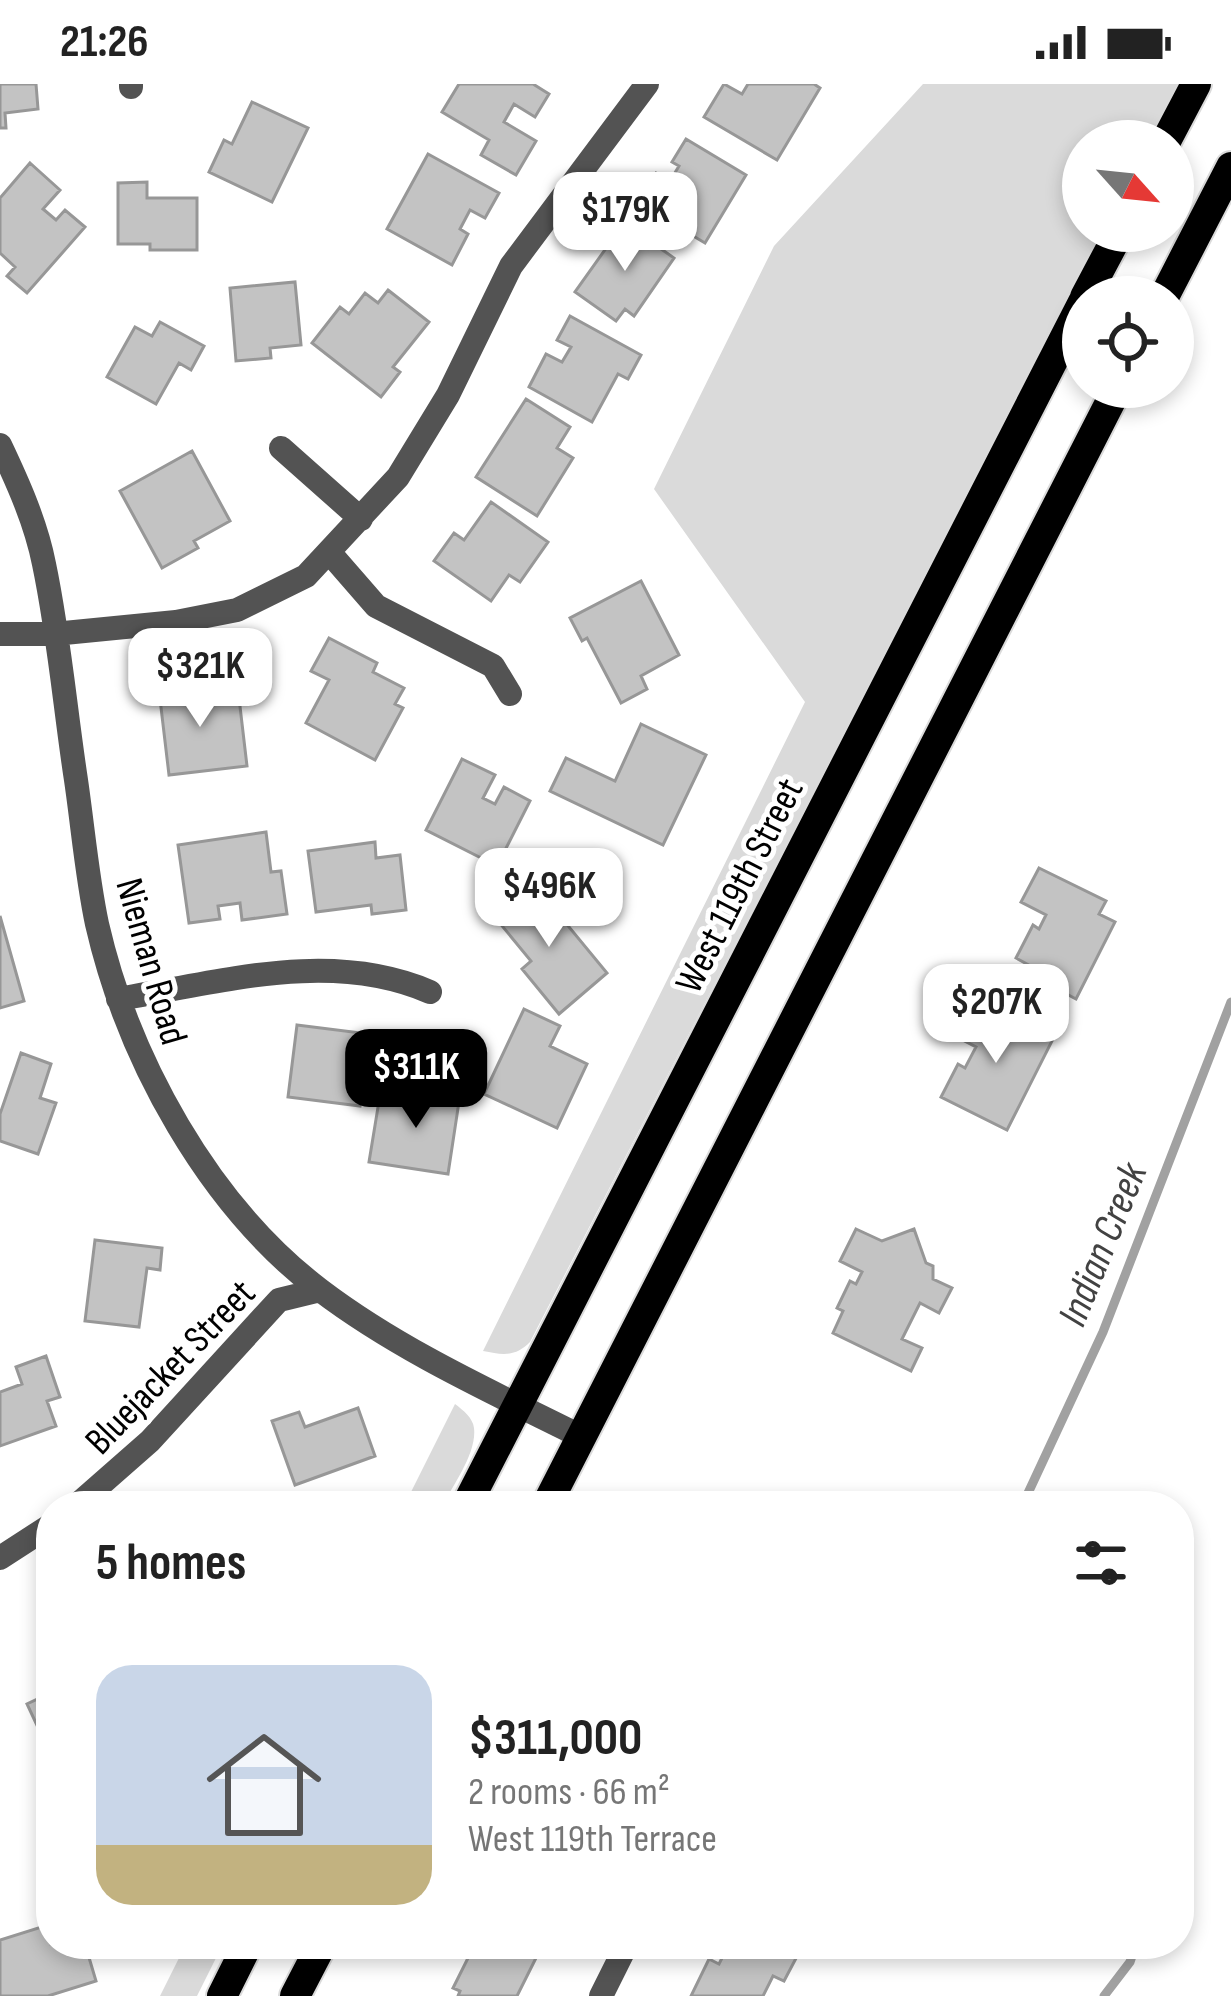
<!DOCTYPE html>
<html lang="en">
<head>
<meta charset="utf-8">
<style>
	:root { --surface:#fff; --page:#f2f2f2; --text:#222; --muted:#767676; --accent:#000 }
	body { margin:0; font-family:"Sofia Sans Condensed",sans-serif; background:var(--page); color:var(--text); height:100vh; display:flex; flex-direction:column; font-size:45px; white-space:nowrap }
	* { box-sizing:border-box; margin:0 }
	p { font-size:39px; color:var(--muted) }
	.icon { flex:none; width:66px; height:66px; fill:none; stroke:currentColor; stroke-width:2; stroke-linecap:round; stroke-linejoin:round }
	.map { position:relative; flex:1; overflow:hidden }
	.sheet { position:absolute; left:36px; top:1407px; width:1158px; height:468px; display:flex; flex-direction:column; background:var(--surface); border-radius:48px; box-shadow:0 6px 18px #0003 }
	.sheet>* { flex:none }
	.needle { width:78px; rotate:117deg }
	.tools { position:absolute; left:1062px; top:36px; display:grid; gap:24px }
	.tools a { display:grid; place-items:center; width:132px; height:132px; border-radius:50%; background:var(--surface); box-shadow:0 6px 18px #0003; font-size:60px }
	.price { position:absolute; translate:-50% -102px; padding:0 27px; border-radius:24px; background:#fff; color:#222; font-size:39px; line-height:78px; filter:drop-shadow(0 3px 6px #0008) }
	.price::after { content:''; position:absolute; left:50%; top:72px; width:36px; height:27px; margin-left:-18px; background:inherit; clip-path:polygon(0 0,100% 0,50% 100%) }
	.price.on { background:var(--accent); color:#fff }
	ul { padding:0; list-style:none }
	li { display:flex; align-items:center; gap:36px; height:300px; padding:0 60px }
	li span { display:grid; place-items:center; flex:none; width:336px; height:240px; border-radius:36px; color:#555 }
	li>.icon { margin-inline-start:auto }
	span .icon { width:144px; height:144px; fill:#fffc; stroke-width:1 }
	li b { font-size:51px }
	h2 { display:flex; justify-content:space-between; align-items:center; height:144px; padding:0 60px; font-size:51px }
	.status { display:flex; justify-content:space-between; align-items:center; height:84px; padding:0 60px; background:var(--surface); direction:ltr }
	.status svg { height:33px; fill:currentColor }
	.map>svg:first-child { display:block }
	.green { fill:#dadada }
	.lines { fill:none; stroke-linecap:round; stroke-linejoin:round }
	.stream { stroke:#a1a1a1; stroke-width:9 }
	.building { fill:#c3c3c3; stroke:#979797; stroke-width:3 }
	.primary-casing { stroke:#dbdbdb; stroke-width:34 }
	.street { stroke:#535353; stroke-width:24 }
	.primary { stroke:#000; stroke-width:30 }
	.labels { text-anchor:middle; stroke-width:10; stroke-linejoin:round; paint-order:stroke }
	.street-label { font-size:39px; fill:#000; stroke:#fff }
	.water-label { font-size:42px; font-style:italic; fill:#424242; stroke:#fff }
</style>
</head>
<body>
<div class="status"><b>21:26</b><svg viewBox="0 0 49 12"><path d="M0 12V9h3v3zM5 12V6h3v6zM10 12V3h3v9zM15 12V0h3v12zM26 1h20v11H26zM47 4h2v5h-2z"/></svg></div>
<div class="map">
<svg width="1231" height="1912" viewBox="0 0 1231 1912">
	<rect width="100%" height="100%" fill="#fff"/>
	<path class="green" d="M923,0H1179L1150,57H1083V147H1103L530,1258C515,1273 503,1271 483,1267L805,618L654,405L774,162Z
		M455,1320C463,1326 473,1334 474,1344C477,1369 453,1401 442,1422H404Z
		M186,1860H223L197,1912H160Z"/>
	<g class="lines">
		<path class="stream" d="M1022,1422L1103,1248L1231,918
			M1104,1912L1130,1878L1136,1860"/>
	</g>
	<path class="building" d="M0,0H36L38,25L5,29L6,44H0Z
		M459,0H533L549,10L535,33L514,20L504,38L536,57L516,91L481,71L489,56L442,28Z
		M724,0L742,10L748,0H814L820,4L777,76L704,33Z
		M252,18L308,44L272,118L209,88L224,56L232,60Z
		M686,55L746,91L705,159L638,119L656,89L670,97L679,82L672,78Z
		M428,70L499,109L485,134L470,126L460,145L468,150L452,181L387,145Z
		M30,79L60,106L43,125L56,136L65,126L85,143L27,209L7,192L15,183L0,169V114Z
		M147,98V114H197V166H150V160H118V99Z
		M624,139L674,174L634,232L625,225L616,237L575,208Z
		M295,198L301,261L270,264L271,274L236,277L230,204Z
		M388,206L429,238L393,283L400,288L381,313L312,259L340,223L349,230L365,209L378,219Z
		M570,232L641,271L628,295L618,290L592,338L529,303L546,270L562,278L571,263L557,256Z
		M160,238L204,262L191,286L179,279L156,320L107,293L135,243L152,252Z
		M526,315L570,343L557,364L573,374L537,432L476,393Z
		M192,367L230,437L194,457L198,464L162,484L120,407Z
		M491,418L548,458L520,498L509,491L491,517L434,477L454,449L464,456Z
		M641,497L679,571L641,592L647,605L621,619L587,554L582,557L570,534Z
		M329,554L377,579L373,588L404,604L395,620L403,624L375,676L306,639L329,596L311,587Z
		M193,594L195,619L239,614L247,682L169,691L158,598Z
		M641,640L706,671L663,761L550,707L566,674L615,697Z
		M462,675L495,691L483,714L495,720L504,703L530,717L497,782L426,746Z
		M266,748L271,788L281,787L287,830L242,836L240,819L218,822L220,835L189,839L178,761Z
		M375,758L376,774L400,771L406,826L372,830L371,821L316,828L308,767Z
		M1039,784L1106,817L1099,830L1115,838L1076,915L1031,891L1034,884L1016,874L1033,841L1039,845L1046,831L1021,818Z
		M518,803L535,824L546,815L607,889L559,930L522,885L531,877L489,826Z
		M0,832L24,917L0,924Z
		M975,918L1052,957L1007,1046L941,1013L958,980L965,984L976,963L957,953Z
		M524,925L560,942L550,962L587,980L557,1044L484,1010Z
		M297,941L369,950L360,1022L288,1013Z
		M21,969L51,980L40,1014L56,1019L38,1070L0,1057V1030Z
		M417,1004L460,1011L448,1090L369,1078L380,1011L415,1017Z
		M856,1145L882,1157L914,1145L926,1179L933,1182V1195L952,1204L939,1229L920,1219L902,1255L922,1264L911,1287L833,1249L843,1227L837,1224L850,1197L856,1200L862,1188L840,1177Z
		M95,1156L162,1164L160,1186L147,1184L139,1243L85,1237Z
		M46,1272L60,1313L47,1317L56,1342L0,1362V1308L22,1300L16,1283Z
		M358,1324L375,1372L295,1401L272,1337L299,1328L305,1343Z
		M51,1597V1645L41,1650L27,1620L50,1609L45,1600Z
		M51,1840V1860H85L96,1897L48,1912H0V1856Z
		M475,1860H543L517,1912H458L460,1907L453,1904Z
		M729,1860H796L802,1863L784,1897L773,1892L763,1912H691L709,1875L719,1880Z"/>
	<g class="lines">
		<defs>
			<path id="primary" d="M1166,57L1196,0
				M1085,213L1120,147
				M1164,213L1231,83
				M466,1422L1083,218
				M546,1422L1118,303
				M222,1912L248,1860
				M295,1912L322,1860"/>
		</defs>
		<use href="#primary" class="primary-casing"/>
		<path class="street" d="M131,0V3
			M0,361C18,399 36,439 44,480C59,551 65,624 76,696C83,744 87,793 97,840C128,975 208,1121 320,1206C399,1266 494,1309 582,1353
			M281,364L361,435
			M329,468L376,522L493,582L510,610
			M0,550H54L176,538L237,526L306,492L398,393L448,311L511,182L647,0
			M118,915C221,898 331,865 430,908
			M76,1422L150,1357L279,1216L320,1206
			M0,1474L51,1441
			M601,1912L627,1860"/>
		<use href="#primary" class="primary"/>
	</g>
	<g class="labels">
		<g class="street-label">
			<text transform="translate(738 801) rotate(-63)" y="14">West 119th Street</text>
			<text transform="translate(153 877) rotate(74)" y="14">Nieman Road</text>
			<text transform="translate(169 1282) rotate(-46)" y="14">Bluejacket Street</text>
		</g>
		<g class="water-label">
			<text transform="translate(1101 1160) rotate(-68)" y="15">Indian Creek</text>
		</g>
	</g>
</svg>
<div class="tools">
<a><svg class="needle" viewBox="-14 -14 28 28"><path d="M0-13l5 13h-10z" fill="#e53935"/><path d="M0 13l5-13h-10z" fill="#767676"/></svg></a>
<a><svg class="icon" aria-label="locate" viewBox="0 0 24 24"><circle cx="12" cy="12" r="6"/><path d="M12 2v4M12 18v4M2 12h4M18 12h4"/></svg></a>
</div>
<b class="price" style="left:625px;top:190px">$179K</b>
<b class="price" style="left:200px;top:646px">$321K</b>
<b class="price" style="left:549px;top:866px">$496K</b>
<b class="price" style="left:996px;top:982px">$207K</b>
<b class="price on" style="left:416px;top:1047px">$311K</b>
<section class="sheet">
<h2>5 homes<svg class="icon" aria-label="filters" viewBox="0 0 24 24"><path d="M4 7h16M4 17h16"/><circle cx="9" cy="7" r="2"/><circle cx="15" cy="17" r="2"/></svg></h2>
<ul>
<li><span style="background:linear-gradient(#c9d6e8 75%,#c2b280 0)"><svg class="icon" aria-label="home" viewBox="0 0 24 24"><path d="M3 11l9-7 9 7M6 9v11h12V9"/></svg></span><div><b>$311,000</b><p>2 rooms · 66 m²</p><p>West 119th Terrace</p></div></li>
</ul>
</section>
</div>
</body>
</html>
